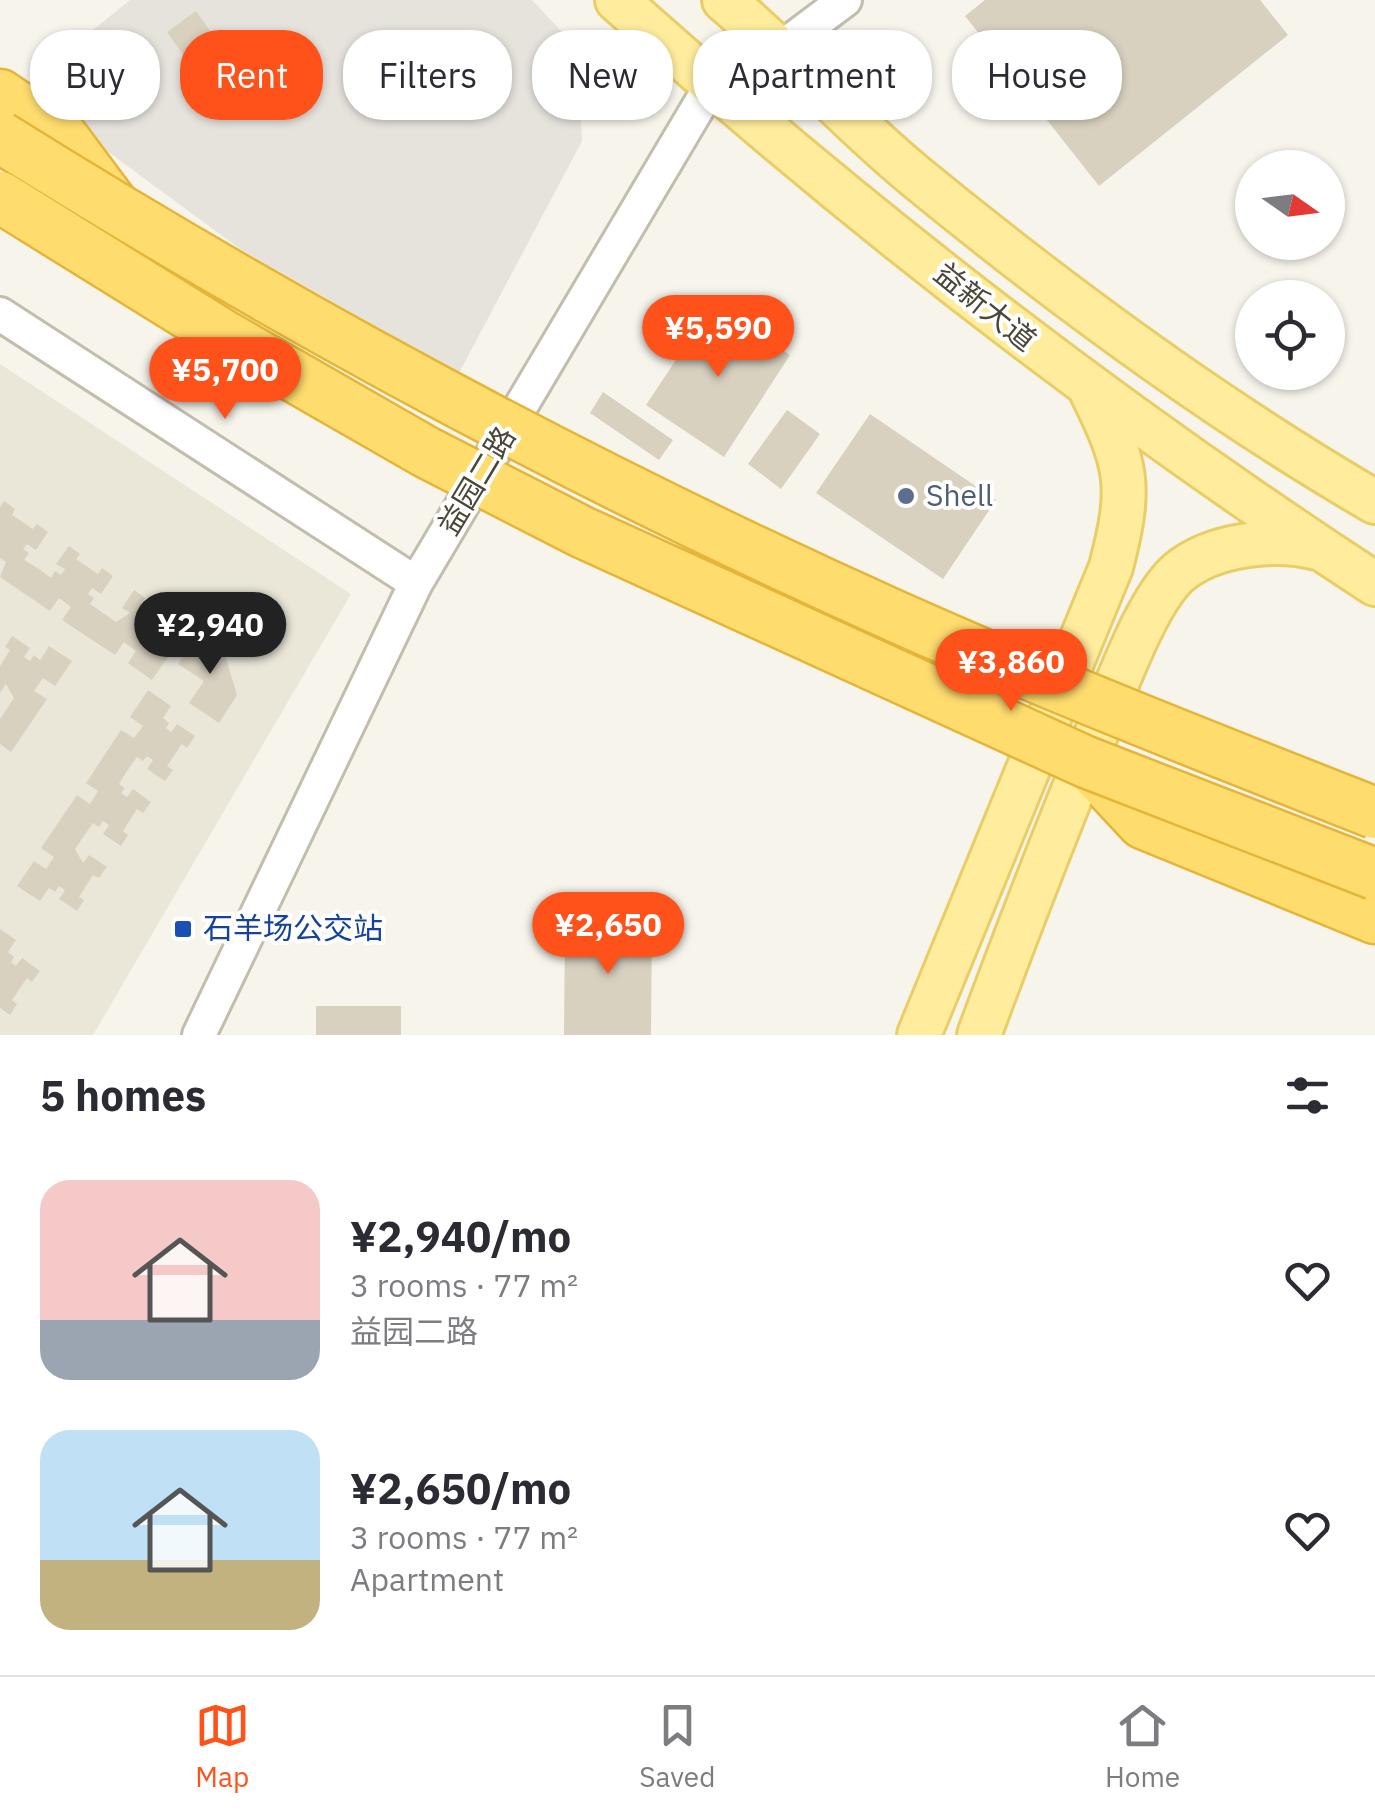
<!DOCTYPE html>
<html lang="en">
<head>
<meta charset="utf-8">
<style>
	:root { --surface:#fff; --page:#f7f7f7; --text:#2b2b33; --muted:#7c7c81; --line:#e1e1e2; --accent:#ff521a }
	body { margin:0; font-family:"IBM Plex Sans","Noto Sans SC",sans-serif; background:var(--page); color:var(--text); height:100vh; display:flex; flex-direction:column; font-size:38px; white-space:nowrap }
	* { box-sizing:border-box; margin:0 }
	p { font-size:32px; color:var(--muted) }
	.icon { flex:none; width:55px; height:55px; fill:none; stroke:currentColor; stroke-width:2; stroke-linecap:round; stroke-linejoin:round }
	.map { position:relative; height:1035px; overflow:hidden }
	.details { display:flex; flex-direction:column; background:var(--surface); flex:1 }
	.details>* { flex:none }
	.top-card { position:absolute; left:30px; top:30px; width:1315px; height:90px; display:flex; gap:20px }
	.needle { width:65px; rotate:104deg }
	.tools { position:absolute; left:1235px; top:150px; display:grid; gap:20px }
	.tools a { display:grid; place-items:center; width:110px; height:110px; border-radius:50%; background:var(--surface); box-shadow:0 2px 8px #0004; font-size:50px }
	.price { position:absolute; translate:-50% -85px; padding:0 22px; border-radius:35px; background:var(--accent); color:#fff; font-size:32px; line-height:65px; filter:drop-shadow(0 2px 5px #0008) }
	.price::after { content:''; position:absolute; left:50%; top:60px; width:30px; height:22px; margin-left:-15px; background:inherit; clip-path:polygon(0 0,100% 0,50% 100%) }
	.price.active { background:#222; color:#fff }
	ul { padding:0; list-style:none }
	li { display:flex; align-items:center; gap:30px; height:250px; padding:0 40px }
	li span { display:grid; place-items:center; flex:none; width:280px; height:200px; border-radius:30px; color:#555 }
	li>.icon { margin-inline-start:auto }
	span .icon { width:120px; height:120px; fill:#fffc; stroke-width:1 }
	li b { font-size:42px }
	h2 { display:flex; justify-content:space-between; align-items:center; height:120px; padding:0 40px; font-size:42px }
	.tag { padding:0 35px; border-radius:40px; background:var(--surface); box-shadow:0 2px 8px #0004; font-size:35px; line-height:90px }
	.tag.active { background:var(--accent); color:#fff }
	.tab-bar { display:flex; justify-content:space-around; align-items:center; height:140px; border-top:2px solid var(--line); background:var(--surface); font-size:28px; color:var(--muted) }
	.tab-bar a { display:grid; justify-items:center; gap:5px }
	.tab-bar .active { color:var(--accent) }
	.map>svg:first-child { display:block }
	.residential { fill:#eae7d9 }
	.industrial { fill:#e6e3dd }
	.building { fill:#d8d1c0 }
	.lines { fill:none; stroke-linecap:round; stroke-linejoin:round }
	.minor-casing { stroke:#c2bdad; stroke-width:38 }
	.major-casing { stroke:#e9ce67; stroke-width:48 }
	.highway-casing { stroke:#e4b538; stroke-width:55 }
	.minor { stroke:#fff; stroke-width:32 }
	.major { stroke:#ffec9c; stroke-width:42 }
	.highway { stroke:#ffdc6e; stroke-width:50 }
	.highway-bridge-casing { stroke:#e4b538; stroke-width:55; stroke-linecap:butt }
	.highway-bridge { stroke:#ffdc6e; stroke-width:50 }
	.service-dot { fill:#5c6f8a; stroke:#fff; stroke-width:4 }
	.transit-dot { fill:#1a4fb4; stroke:#fff; stroke-width:4 }
	.labels { text-anchor:middle; stroke-width:8; stroke-linejoin:round; paint-order:stroke }
	.street-label { font-size:30px; fill:#4b4638; stroke:#fff }
	.service-label { font-size:30px; fill:#4e5e75; stroke:#fff; text-anchor:start }
	.transit-label { font-size:30px; fill:#164399; stroke:#fff; text-anchor:start }
</style>
</head>
<body>
<div class="map">
<svg width="1375" height="1035" viewBox="0 0 1375 1035">
	<rect width="100%" height="100%" fill="#f6f4eb"/>
	<path class="residential" d="M0,364L351,594L93,1035H0Z"/>
	<path class="industrial" d="M130,0H532L577,48L582,141L459,373L243,251L47,107L77,43Z"/>
	<path class="building" d="M985,0H1260L1288,35L1099,186L965,16Z
		M196,11L245,80L216,101L167,32Z
		M713,304L790,355L724,457L646,405Z
		M603,392L673,440L659,460L590,413Z
		M787,410L820,434L781,489L748,464Z
		M870,414L996,500L943,579L816,493Z
		M4,501L15,509L12,515L33,529L37,524L48,532L36,550L27,544L23,549L29,553L24,560L39,569L51,578L55,571L61,575L65,569L56,564L69,546L80,554L76,559L98,574L102,568L113,576L101,594L92,588L88,594L94,598L90,604L116,622L130,613L122,608L134,590L145,598L141,603L164,618L167,612L178,620L166,638L157,632L153,638L159,641L155,648L168,657L152,680L128,663L136,651L124,642L115,655L62,620L71,607L59,598L50,611L0,577L6,562L0,558V507Z
		M198,632L223,648L237,695L219,723L189,703L204,681L178,664Z
		M12,636L30,648L24,657L30,661L34,655L40,660L49,646L72,661L55,686L43,678L34,691L47,699L11,752L0,744V719L14,698L6,684L0,693V666L10,650L5,647Z
		M148,690L171,706L163,718L169,723L166,728L171,732L177,724L195,736L187,748L182,744L167,766L173,770L165,781L147,769L153,760L147,756L143,761L137,757L127,771L119,784L125,788L121,793L127,797L133,789L151,802L143,813L137,809L123,831L128,835L121,846L103,834L109,825L103,821L99,827L93,823L75,849L83,863L89,855L107,867L99,878L93,875L79,897L84,900L77,911L59,899L65,890L59,886L55,892L49,888L40,901L17,886L34,861L46,869L54,857L41,848L77,795L90,804L98,791L86,783L121,730L134,738L143,726L130,717Z
		M565,919H652L651,1035H564Z
		M0,929L16,940L8,952L14,957L11,962L16,966L22,958L40,971L32,982L27,978L12,1000L17,1004L10,1015L0,1008Z
		M316,1006H401V1035H316Z"/>
	<g class="lines">
		<defs>
			<path id="minor" d="M0,314L416,583
				M199,1035L416,583L712,84L781,48L845,0"/>
			<path id="major" d="M617,0C855,214 1108,410 1375,584
				M724,0C790,56 848,121 915,176C1060,295 1213,408 1375,502
				M919,1035L1111,567C1132,486 1128,466 1091,391
				M979,1035C1019,927 1060,821 1104,715C1120,677 1148,600 1178,573C1212,544 1276,537 1317,548"/>
			<path id="highway" d="M0,95L63,138L116,209
				M1086,762L1143,823L1375,918"/>
		</defs>
		<use href="#minor" class="minor-casing"/>
		<use href="#major" class="major-casing"/>
		<use href="#highway" class="highway-casing"/>
		<use href="#minor" class="minor"/>
		<use href="#major" class="major"/>
		<use href="#highway" class="highway"/>
		<defs>
			<path id="highway-bridge" d="M0,137C286,316 588,479 897,617C1054,687 1215,750 1375,813
				M0,197L224,336L426,452L582,532L1086,762L1375,874"/>
		</defs>
		<use href="#highway-bridge" class="highway-bridge-casing"/>
		<use href="#highway-bridge" class="highway-bridge"/>
	</g>
	<circle class="service-dot" cx="906" cy="496" r="10"/>
	<rect class="transit-dot" x="173" y="919" width="20" height="20" rx="5"/>
	<g class="labels">
		<g class="street-label">
			<text transform="translate(985 307) rotate(39)" y="10">益新大道</text>
			<text transform="translate(477 481) rotate(-59)" y="10">益园二路</text>
		</g>
		<g class="service-label">
			<text x="926" y="506">Shell</text>
		</g>
		<g class="transit-label">
			<text x="203" y="939">石羊场公交站</text>
		</g>
	</g>
</svg>
<div class="tools">
<a><svg class="needle" viewBox="-14 -14 28 28"><path d="M0-13l5 13h-10z" fill="#e53935"/><path d="M0 13l5-13h-10z" fill="#7c7c81"/></svg></a>
<a><svg class="icon" aria-label="locate" viewBox="0 0 24 24"><circle cx="12" cy="12" r="6"/><path d="M12 2v4M12 18v4M2 12h4M18 12h4"/></svg></a>
</div>
<b class="price" style="left:718px;top:380px">¥5,590</b>
<b class="price" style="left:225px;top:422px">¥5,700</b>
<b class="price active" style="left:210px;top:677px">¥2,940</b>
<b class="price" style="left:1011px;top:714px">¥3,860</b>
<b class="price" style="left:608px;top:977px">¥2,650</b>
<div class="top-card">
<a class="tag">Buy</a>
<a class="tag active">Rent</a>
<a class="tag">Filters</a>
<a class="tag">New</a>
<a class="tag">Apartment</a>
<a class="tag">House</a>
</div>
</div>
<section class="details">
<h2>5 homes<svg class="icon" aria-label="filters" viewBox="0 0 24 24"><path d="M4 7h16M4 17h16"/><circle cx="9" cy="7" r="2"/><circle cx="15" cy="17" r="2"/></svg></h2>
<ul>
<li><span style="background:linear-gradient(#f6c9c9 70%,#9aa5b1 0)"><svg class="icon" aria-label="home" viewBox="0 0 24 24"><path d="M3 11l9-7 9 7M6 9v11h12V9"/></svg></span><div><b>¥2,940/mo</b><p>3 rooms · 77 m²</p><p>益园二路</p></div><svg class="icon" aria-label="heart" viewBox="0 0 24 24"><path d="M12 20l-8-8c-3-5 5-10 8-4 3-6 11-1 8 4z"/></svg></li>
<li><span style="background:linear-gradient(#bfe0f5 65%,#c2b280 0)"><svg class="icon" aria-label="home" viewBox="0 0 24 24"><path d="M3 11l9-7 9 7M6 9v11h12V9"/></svg></span><div><b>¥2,650/mo</b><p>3 rooms · 77 m²</p><p>Apartment</p></div><svg class="icon" aria-label="heart" viewBox="0 0 24 24"><path d="M12 20l-8-8c-3-5 5-10 8-4 3-6 11-1 8 4z"/></svg></li>
</ul>
</section>
<nav class="tab-bar">
<a class="active"><svg class="icon" aria-label="map" viewBox="0 0 24 24"><path d="M3 6l6-2 6 2 6-2v14l-6 2-6-2-6 2zM9 4v14M15 6v14"/></svg>Map</a>
<a><svg class="icon" aria-label="saved" viewBox="0 0 24 24"><path d="M7 4h10v16l-5-4-5 4z"/></svg>Saved</a>
<a><svg class="icon" aria-label="home" viewBox="0 0 24 24"><path d="M3 11l9-7 9 7M6 9v11h12V9"/></svg>Home</a>
</nav>
</body>
</html>
